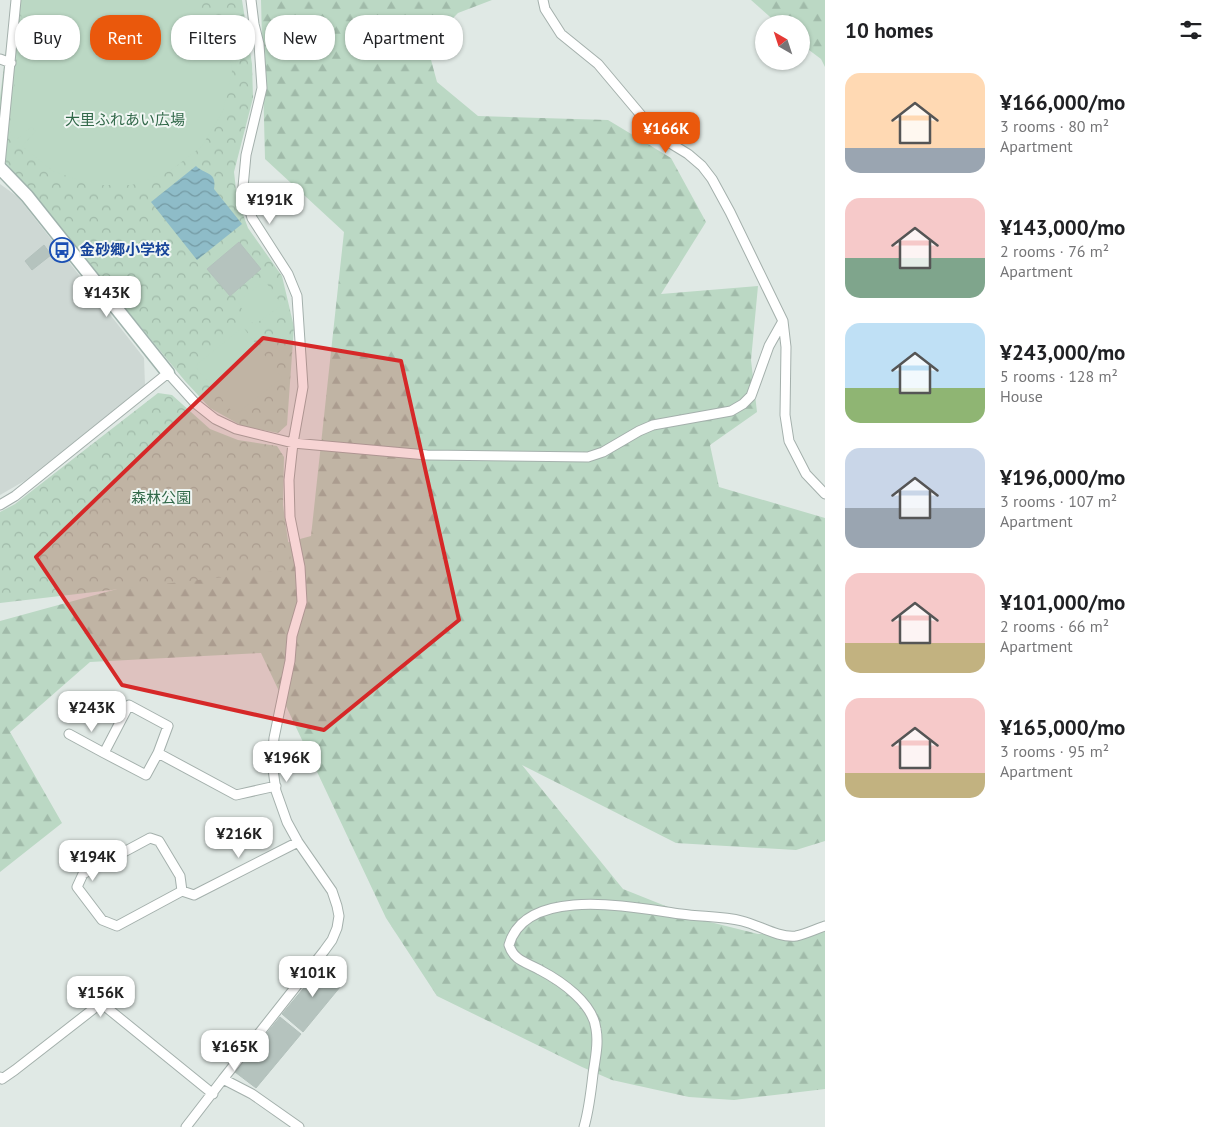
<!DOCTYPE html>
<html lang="en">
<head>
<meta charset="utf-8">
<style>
	:root { --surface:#fff; --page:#f6f6f6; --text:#202124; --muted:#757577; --accent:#ea580c }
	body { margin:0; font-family:"PT Sans","Noto Sans JP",sans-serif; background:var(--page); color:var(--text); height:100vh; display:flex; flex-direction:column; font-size:19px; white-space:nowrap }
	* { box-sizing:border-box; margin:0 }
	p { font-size:16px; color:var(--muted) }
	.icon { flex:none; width:28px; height:28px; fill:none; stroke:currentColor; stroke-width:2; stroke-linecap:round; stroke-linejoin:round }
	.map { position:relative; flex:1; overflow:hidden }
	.drawer { display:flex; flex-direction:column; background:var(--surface); width:400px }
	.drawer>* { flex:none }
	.top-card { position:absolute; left:15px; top:15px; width:475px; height:45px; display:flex; gap:10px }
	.needle { width:32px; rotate:321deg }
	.buttons { position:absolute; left:755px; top:15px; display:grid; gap:10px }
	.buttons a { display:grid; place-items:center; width:55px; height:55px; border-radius:50%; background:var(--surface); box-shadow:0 1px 4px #0004; font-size:25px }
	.price { position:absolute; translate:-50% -42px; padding:0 11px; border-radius:10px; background:#fff; color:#222; font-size:16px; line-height:32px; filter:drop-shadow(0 1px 2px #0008) }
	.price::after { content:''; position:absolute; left:50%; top:30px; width:15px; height:11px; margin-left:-8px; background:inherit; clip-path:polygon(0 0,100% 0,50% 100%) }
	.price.current { background:var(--accent); color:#fff }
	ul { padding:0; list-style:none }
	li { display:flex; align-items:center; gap:15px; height:125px; padding:0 20px }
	li span { display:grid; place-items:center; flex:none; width:140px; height:100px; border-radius:15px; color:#555 }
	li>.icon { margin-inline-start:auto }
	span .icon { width:60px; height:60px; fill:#fffc; stroke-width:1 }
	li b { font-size:21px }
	h2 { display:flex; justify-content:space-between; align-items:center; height:60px; padding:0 20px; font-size:21px }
	.chip { padding:0 18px; border-radius:20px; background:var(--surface); box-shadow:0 1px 4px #0004; font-size:18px; line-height:45px }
	.chip.current { background:var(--accent); color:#fff }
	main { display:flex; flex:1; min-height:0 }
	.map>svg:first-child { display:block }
	.built { fill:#ced8d4 }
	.forest { fill:url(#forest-firs) }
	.park { fill:url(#park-crowns) }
	.pitch { fill:#bbd8c4 }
	.water { fill:url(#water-waves) }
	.building { fill:#b5c3be; stroke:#b3c1bc }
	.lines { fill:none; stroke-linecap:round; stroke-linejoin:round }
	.street-casing { stroke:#a4b0ac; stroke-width:11 }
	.secondary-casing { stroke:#a0b3ad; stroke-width:15 }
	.street { stroke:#fff; stroke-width:9 }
	.secondary { stroke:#fff; stroke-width:12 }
	.marked { fill:#d62828; fill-opacity:0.2; stroke:#d62828; stroke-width:4; stroke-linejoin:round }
	.labels { text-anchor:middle; stroke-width:4; stroke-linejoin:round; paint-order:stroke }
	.park-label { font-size:15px; fill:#32694a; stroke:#f0f6f3 }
	.transit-label { font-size:15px; font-weight:bold; fill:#164399; stroke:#f0f6f3; text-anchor:start }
</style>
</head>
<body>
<main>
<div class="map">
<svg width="825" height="1127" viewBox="0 0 825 1127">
	<defs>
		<pattern id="forest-firs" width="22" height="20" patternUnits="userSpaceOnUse" patternTransform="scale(1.25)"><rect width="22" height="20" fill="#bbd8c4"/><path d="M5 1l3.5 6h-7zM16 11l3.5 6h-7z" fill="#a0baa9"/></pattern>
		<pattern id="park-crowns" width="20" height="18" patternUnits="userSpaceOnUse" patternTransform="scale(1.25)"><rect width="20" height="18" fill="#bbd8c4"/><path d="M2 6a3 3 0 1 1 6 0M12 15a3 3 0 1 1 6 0" fill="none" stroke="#a0baa9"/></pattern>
		<pattern id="water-waves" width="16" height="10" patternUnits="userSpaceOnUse" patternTransform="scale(1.25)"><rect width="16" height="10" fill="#8ebcc8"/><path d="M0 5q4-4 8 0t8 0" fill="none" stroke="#749aa3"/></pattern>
	</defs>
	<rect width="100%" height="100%" fill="#e0e9e5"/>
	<path class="built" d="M0,184L18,197L144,358L145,385L26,480L0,495Z"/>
	<path class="forest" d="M261,0H492L458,13L427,45L437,82L478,116L608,120L671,158L706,222L661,294L758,286L751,360L757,412L710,445L719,487L825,518V841L796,850L676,843L522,765L623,889L698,919L758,934L825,932V1089L734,1100L689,1097L630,1084L612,1080L582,1067L437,996L386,918L261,653L90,662L10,732L62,823L0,872V621L311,536L344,232L265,159Z
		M751,0H825V67L821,59L801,44V24H778Z"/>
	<path class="park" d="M12,0H242L252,64L253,98L234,172L237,198L248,228L282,276L294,327L287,425L278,433L242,426L210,408L185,381L7,164L0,158V98Z
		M158,393L172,395L210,429L238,440L277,446L284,457L283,505L292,569L0,603V512L15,504Z"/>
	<path class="pitch" d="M23,0H181L226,31L232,71L223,111L202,146L170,171L132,185H92L53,171L22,146L36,131L31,127L16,140L10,133Z
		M265,281L282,305L254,325L237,302Z
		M243,327L282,378L235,415L195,366Z"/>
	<path class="water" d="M196,166C205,175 217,171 214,189L242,224L197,260L151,202Z"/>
	<path class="building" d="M239,242L261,269L230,296L207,269Z
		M44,245L51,255L32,270L25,261Z
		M324,964L345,981L303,1032L282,1014Z
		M280,1017L301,1034L256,1088L235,1072Z"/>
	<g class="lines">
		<defs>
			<path id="street" d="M543,0L545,9L561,34L598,64L651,127L665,140L688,154L702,166L712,179L730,212L783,321L786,347L785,415L789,441L806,474L825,494
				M0,59L11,63
				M0,165L16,0
				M0,505L15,496L168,373L196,404L215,419L236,429L293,443L427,455L588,457L603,452L639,431L653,425L731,411L743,404L751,396L769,346L783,321
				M69,734L104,753
				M158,753L168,726L129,705L104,753L146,775L158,753L236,795L276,786
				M182,891L180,876L159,841L150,838L83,874L77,887L102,920L117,926L182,891L194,895L298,842
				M0,1077L2,1079L15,1070L101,1003L213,1094
				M223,1079L324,951L332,940L337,928L339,916L337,906L332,891L298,842L287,822L276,791L272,762L274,738L290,661L292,636L302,602L300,567L290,517L289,480L293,443L303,387L297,296L288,274L252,218L243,187L246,155L262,88L259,44L254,24L251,0
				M186,1127L223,1079L252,1094L299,1127
				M584,1127C589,1110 591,1092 593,1074C595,1059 599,1044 596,1029C593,1003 561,981 540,970C526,962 514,961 509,945C526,884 636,908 681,914C701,917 722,916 742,921C759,925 778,938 796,936C806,934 816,929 825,926"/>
			<path id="secondary" d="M0,168L27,196L168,373"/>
		</defs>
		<use href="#street" class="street-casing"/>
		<use href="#secondary" class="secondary-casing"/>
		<use href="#street" class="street"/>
		<use href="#secondary" class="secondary"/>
	</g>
	<path class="marked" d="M263,338L401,361L459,620L324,730L122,685L36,557Z"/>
	<defs>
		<symbol id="bus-ring" viewBox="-11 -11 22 22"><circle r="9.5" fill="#f0f6f3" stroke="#1a4fb4" stroke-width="1.5"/><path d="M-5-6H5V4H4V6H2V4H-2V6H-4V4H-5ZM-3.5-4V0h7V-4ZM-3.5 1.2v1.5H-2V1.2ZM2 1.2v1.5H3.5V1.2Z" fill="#1a4fb4"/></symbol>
	</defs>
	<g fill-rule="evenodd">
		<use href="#bus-ring" x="48" y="236" width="28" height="28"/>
	</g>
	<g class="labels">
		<g class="park-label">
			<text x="125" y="125">大里ふれあい広場</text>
			<text x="161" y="503">森林公園</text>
		</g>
		<g class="transit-label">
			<text x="80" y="255">金砂郷小学校</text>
		</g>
	</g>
</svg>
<div class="buttons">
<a><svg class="needle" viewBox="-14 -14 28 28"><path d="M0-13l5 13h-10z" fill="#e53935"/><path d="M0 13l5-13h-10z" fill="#757577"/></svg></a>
</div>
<b class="price current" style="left:666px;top:154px">¥166K</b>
<b class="price" style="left:270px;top:225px">¥191K</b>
<b class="price" style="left:107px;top:318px">¥143K</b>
<b class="price" style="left:92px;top:733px">¥243K</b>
<b class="price" style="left:287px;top:783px">¥196K</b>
<b class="price" style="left:239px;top:859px">¥216K</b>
<b class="price" style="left:93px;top:882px">¥194K</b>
<b class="price" style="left:313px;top:998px">¥101K</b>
<b class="price" style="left:101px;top:1018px">¥156K</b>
<b class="price" style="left:235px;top:1072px">¥165K</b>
<div class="top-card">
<a class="chip">Buy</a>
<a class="chip current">Rent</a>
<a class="chip">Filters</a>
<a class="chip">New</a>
<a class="chip">Apartment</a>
</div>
</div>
<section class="drawer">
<h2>10 homes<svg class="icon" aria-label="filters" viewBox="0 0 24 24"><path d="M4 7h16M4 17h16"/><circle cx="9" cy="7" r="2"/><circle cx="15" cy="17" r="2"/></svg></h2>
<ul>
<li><span style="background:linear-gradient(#ffd9b3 75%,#9aa5b1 0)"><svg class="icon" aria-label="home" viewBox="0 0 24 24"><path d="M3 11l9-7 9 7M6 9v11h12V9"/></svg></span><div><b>¥166,000/mo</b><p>3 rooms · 80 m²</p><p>Apartment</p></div></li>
<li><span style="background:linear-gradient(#f6c9c9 60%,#7fa58c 0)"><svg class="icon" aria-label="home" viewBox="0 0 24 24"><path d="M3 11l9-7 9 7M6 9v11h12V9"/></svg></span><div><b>¥143,000/mo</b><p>2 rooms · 76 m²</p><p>Apartment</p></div></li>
<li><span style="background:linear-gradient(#bfe0f5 65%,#8fb573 0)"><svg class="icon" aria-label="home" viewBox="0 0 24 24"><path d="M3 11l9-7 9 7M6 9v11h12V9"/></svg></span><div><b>¥243,000/mo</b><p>5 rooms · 128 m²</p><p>House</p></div></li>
<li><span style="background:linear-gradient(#c9d6e8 60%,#9aa5b1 0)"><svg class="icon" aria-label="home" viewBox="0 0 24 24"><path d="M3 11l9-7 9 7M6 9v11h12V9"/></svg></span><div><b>¥196,000/mo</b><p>3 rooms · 107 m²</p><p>Apartment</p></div></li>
<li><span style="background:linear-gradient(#f6c9c9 70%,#c2b280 0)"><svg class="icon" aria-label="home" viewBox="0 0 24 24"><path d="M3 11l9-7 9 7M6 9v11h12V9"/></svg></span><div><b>¥101,000/mo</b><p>2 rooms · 66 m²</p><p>Apartment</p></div></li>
<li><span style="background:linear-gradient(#f6c9c9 75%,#c2b280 0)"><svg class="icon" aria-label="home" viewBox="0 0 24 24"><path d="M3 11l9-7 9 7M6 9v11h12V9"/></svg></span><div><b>¥165,000/mo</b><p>3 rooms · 95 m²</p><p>Apartment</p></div></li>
</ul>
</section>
</main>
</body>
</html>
